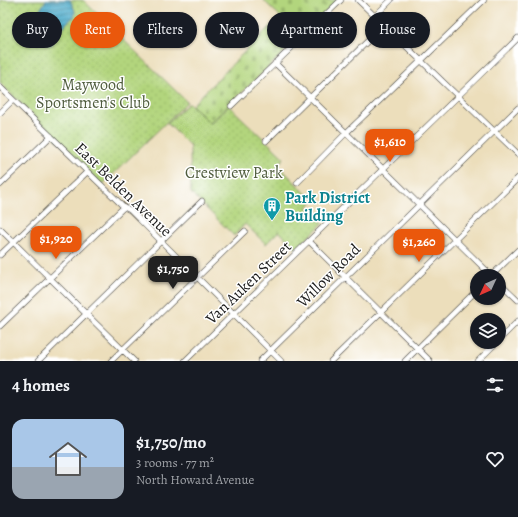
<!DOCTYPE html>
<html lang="en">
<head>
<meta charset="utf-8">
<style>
	:root { --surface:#171b24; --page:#242831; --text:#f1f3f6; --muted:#9ea1a6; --line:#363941; --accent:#ea580c }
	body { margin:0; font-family:Alegreya,serif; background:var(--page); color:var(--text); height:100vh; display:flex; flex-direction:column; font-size:15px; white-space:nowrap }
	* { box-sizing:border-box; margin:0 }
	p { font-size:13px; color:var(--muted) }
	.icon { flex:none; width:22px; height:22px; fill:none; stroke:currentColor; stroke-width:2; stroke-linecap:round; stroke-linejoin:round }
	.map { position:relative; height:361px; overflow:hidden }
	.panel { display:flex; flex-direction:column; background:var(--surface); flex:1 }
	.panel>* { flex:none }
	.hud { position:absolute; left:12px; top:12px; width:494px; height:36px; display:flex; gap:8px }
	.needle { width:26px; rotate:226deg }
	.controls { position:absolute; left:470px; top:269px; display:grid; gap:8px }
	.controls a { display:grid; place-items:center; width:36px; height:36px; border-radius:50%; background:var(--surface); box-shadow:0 1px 3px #0004; font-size:20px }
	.price { position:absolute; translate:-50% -34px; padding:0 9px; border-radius:8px; background:var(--accent); color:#fff; font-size:13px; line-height:26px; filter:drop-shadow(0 1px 2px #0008) }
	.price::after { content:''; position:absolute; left:50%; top:24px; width:12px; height:9px; margin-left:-6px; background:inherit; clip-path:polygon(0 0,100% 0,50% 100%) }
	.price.on { background:#222; color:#fff }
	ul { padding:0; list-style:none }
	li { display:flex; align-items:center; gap:12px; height:100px; padding:0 12px }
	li+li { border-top:1px solid var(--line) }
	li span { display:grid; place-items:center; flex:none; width:112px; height:80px; border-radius:12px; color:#555 }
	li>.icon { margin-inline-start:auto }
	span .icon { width:48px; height:48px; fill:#fffc; stroke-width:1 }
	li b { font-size:17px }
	h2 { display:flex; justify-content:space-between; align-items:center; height:48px; padding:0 12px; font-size:17px }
	.chip { padding:0 14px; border-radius:18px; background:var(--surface); box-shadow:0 1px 3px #0004; font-size:14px; line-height:36px }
	.chip.on { background:var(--accent); color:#fff }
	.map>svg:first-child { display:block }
	.cemetery { fill:url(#cemetery-stones); stroke:#67784c }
	.park { fill:url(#park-dots); stroke:#67784c }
	.water { fill:url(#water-rules); stroke:#346373 }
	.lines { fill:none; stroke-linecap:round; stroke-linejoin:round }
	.minor-casing { stroke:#3b3934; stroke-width:6 }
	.minor { stroke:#fff; stroke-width:5 }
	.labels { text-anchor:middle; stroke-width:3; stroke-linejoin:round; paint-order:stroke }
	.park-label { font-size:16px; fill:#505d3e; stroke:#fff }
	.street-label { font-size:16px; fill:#1c1c1c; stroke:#fff }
	.culture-label { font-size:16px; font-weight:bold; fill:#0d838f; stroke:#fff; text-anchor:start }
</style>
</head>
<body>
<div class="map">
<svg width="518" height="361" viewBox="0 0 518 361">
	<defs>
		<pattern id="cemetery-stones" width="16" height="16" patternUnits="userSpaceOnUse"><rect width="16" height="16" fill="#b2d57d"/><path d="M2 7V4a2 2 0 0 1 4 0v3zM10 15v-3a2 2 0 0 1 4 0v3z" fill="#98b66b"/></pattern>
		<pattern id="park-dots" width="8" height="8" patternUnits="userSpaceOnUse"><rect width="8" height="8" fill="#b2d57d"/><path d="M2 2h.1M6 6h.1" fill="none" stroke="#98b66b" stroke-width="1.8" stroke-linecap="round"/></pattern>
		<pattern id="water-rules" width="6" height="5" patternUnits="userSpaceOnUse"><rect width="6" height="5" fill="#4caaca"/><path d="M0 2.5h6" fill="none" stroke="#3e8aa3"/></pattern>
	</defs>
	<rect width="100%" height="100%" fill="#fff"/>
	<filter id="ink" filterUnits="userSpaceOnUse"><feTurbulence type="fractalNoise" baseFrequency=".025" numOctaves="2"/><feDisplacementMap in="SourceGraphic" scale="8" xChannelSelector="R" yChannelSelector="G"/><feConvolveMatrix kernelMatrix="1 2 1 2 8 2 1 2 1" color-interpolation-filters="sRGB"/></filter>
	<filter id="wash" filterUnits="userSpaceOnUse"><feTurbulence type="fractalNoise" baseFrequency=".012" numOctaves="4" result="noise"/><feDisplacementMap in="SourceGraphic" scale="16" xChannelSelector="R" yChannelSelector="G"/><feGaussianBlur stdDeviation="0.9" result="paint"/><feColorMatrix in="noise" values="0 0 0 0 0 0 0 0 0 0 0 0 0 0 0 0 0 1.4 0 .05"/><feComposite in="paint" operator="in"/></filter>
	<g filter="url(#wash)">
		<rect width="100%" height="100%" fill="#ecdebb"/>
		<path class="cemetery" d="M263,0H338L210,123L192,105L280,16Z"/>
		<path class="park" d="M0,0H83L187,102L102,185L0,83Z
			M189,103L210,124L229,106L284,158L278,165L313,201L307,207L323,223L296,249L279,231L266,244L245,224L234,236L191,193L190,146L167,123Z"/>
		<path class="water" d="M46,0H70C80,19 74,14 63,27C59,32 56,39 52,44L50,45L47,44L36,16Z"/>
	</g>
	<g filter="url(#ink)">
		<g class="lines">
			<defs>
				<path id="minor" d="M358,0L518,154
					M375,16L391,0
					M275,63L492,276
					M0,87L124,207L130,210L281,361
					M231,106L341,0
					M0,113L13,100
					M266,141L384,25
					M297,183L346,133L484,0
					M0,185L51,136
					M0,229L134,361
					M309,241L430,361
					M0,255L87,172
					M491,276L518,250
					M499,282L518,300
					M0,326L124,207
					M499,340L518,321
					M38,361L202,201
					M111,361L245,231
					M185,361L518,38
					M260,361L518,108
					M331,361L518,178
					M405,361L477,290
					M478,361L497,342"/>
			</defs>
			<use href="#minor" class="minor-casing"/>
			<use href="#minor" class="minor"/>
		</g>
	</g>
	<defs>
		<symbol id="building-pin" viewBox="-11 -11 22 30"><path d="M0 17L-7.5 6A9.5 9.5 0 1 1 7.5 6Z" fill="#0f9aa8" stroke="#fff"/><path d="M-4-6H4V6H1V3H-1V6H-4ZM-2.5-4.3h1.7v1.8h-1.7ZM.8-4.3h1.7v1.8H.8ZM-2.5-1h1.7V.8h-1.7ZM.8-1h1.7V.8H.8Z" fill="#fff"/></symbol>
	</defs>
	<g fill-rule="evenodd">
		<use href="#building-pin" x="262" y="196" width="20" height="27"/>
	</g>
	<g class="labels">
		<g class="park-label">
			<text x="93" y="90">Maywood<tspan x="93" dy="18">Sportsmen's Club</tspan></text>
			<text x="234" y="178">Crestview Park</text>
		</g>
		<g class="street-label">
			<text transform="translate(124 189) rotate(44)" y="6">East Belden Avenue</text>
			<text transform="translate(328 275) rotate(-45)" y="6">Willow Road</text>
			<text transform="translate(248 282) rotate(-44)" y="6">Van Auken Street</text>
		</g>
		<g class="culture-label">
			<text x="285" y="203">Park District<tspan x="285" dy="18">Building</tspan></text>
		</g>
	</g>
</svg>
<div class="controls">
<a><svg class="needle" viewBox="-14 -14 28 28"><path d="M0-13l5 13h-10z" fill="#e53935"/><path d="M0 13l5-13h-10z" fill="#9ea1a6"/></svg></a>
<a><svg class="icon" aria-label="layers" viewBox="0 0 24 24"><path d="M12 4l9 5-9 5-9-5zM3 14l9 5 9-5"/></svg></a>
</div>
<b class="price" style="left:390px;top:163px">$1,610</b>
<b class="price" style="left:56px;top:260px">$1,920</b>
<b class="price" style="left:419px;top:263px">$1,260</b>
<b class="price on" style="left:173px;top:290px">$1,750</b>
<div class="hud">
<a class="chip">Buy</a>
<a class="chip on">Rent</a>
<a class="chip">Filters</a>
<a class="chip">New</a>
<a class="chip">Apartment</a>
<a class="chip">House</a>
</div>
</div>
<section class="panel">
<h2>4 homes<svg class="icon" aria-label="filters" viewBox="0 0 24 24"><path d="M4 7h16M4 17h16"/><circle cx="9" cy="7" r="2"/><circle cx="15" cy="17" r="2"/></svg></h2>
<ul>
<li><span style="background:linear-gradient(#a9c7e8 60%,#9aa5b1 0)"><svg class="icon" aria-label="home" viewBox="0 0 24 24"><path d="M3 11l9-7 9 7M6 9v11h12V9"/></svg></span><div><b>$1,750/mo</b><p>3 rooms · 77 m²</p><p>North Howard Avenue</p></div><svg class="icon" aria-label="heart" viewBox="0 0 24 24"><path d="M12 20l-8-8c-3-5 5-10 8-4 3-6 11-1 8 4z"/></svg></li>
</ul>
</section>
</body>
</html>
